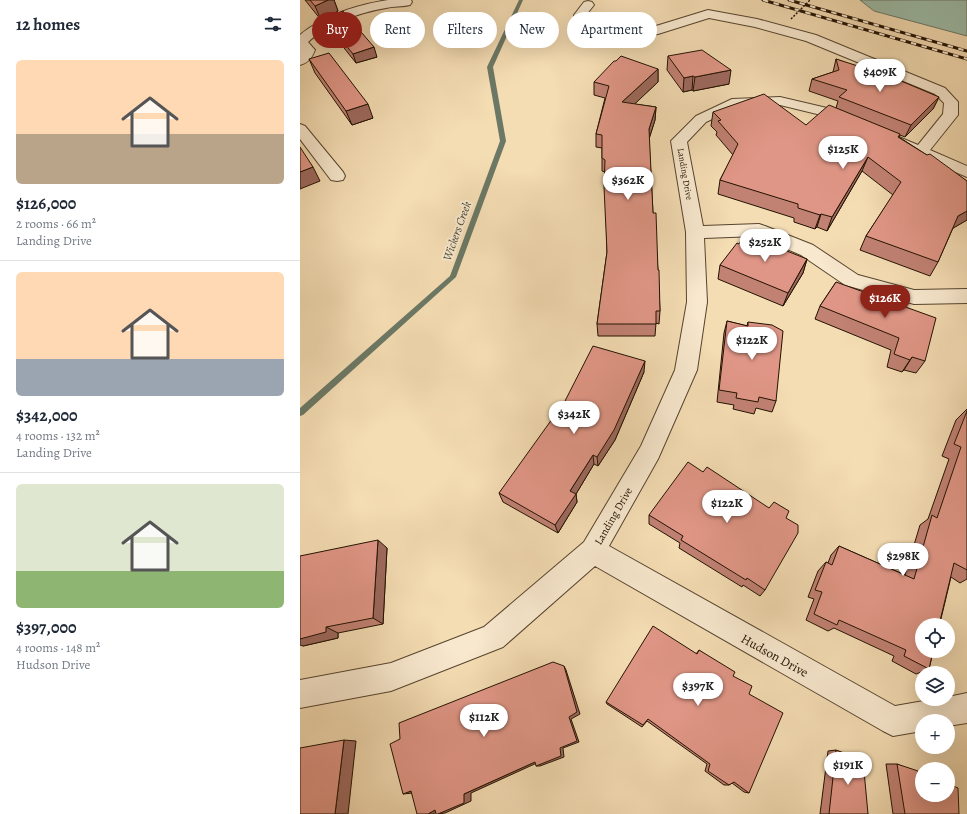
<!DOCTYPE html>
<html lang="en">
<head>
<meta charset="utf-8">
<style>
	:root { --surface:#fff; --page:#f6f6f7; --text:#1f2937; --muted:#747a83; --line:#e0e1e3; --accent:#8f2418 }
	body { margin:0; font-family:Alegreya,serif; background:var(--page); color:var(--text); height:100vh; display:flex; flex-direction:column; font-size:15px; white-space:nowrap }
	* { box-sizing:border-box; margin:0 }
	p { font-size:13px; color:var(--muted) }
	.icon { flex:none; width:22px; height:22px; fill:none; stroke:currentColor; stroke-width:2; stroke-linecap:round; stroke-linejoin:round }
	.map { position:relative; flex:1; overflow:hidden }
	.side { display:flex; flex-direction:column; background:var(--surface); width:300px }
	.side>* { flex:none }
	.banner { position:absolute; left:12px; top:12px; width:380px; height:36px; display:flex; gap:8px }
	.fabs { position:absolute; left:615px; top:618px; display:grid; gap:8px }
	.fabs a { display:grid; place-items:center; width:40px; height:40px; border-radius:50%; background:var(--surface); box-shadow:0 4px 16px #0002; font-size:20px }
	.price { position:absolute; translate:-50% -34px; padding:0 9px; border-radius:14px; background:#fff; color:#222; font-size:13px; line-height:26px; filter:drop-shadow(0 1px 2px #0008) }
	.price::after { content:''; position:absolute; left:50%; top:24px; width:12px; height:9px; margin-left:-6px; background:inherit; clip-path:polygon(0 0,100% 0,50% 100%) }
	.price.on { background:var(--accent); color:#fff }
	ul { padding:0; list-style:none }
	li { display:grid; align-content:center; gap:8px; height:212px; padding:0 16px }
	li+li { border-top:1px solid var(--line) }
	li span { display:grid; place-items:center; height:124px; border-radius:6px; color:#555 }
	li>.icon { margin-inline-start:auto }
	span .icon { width:72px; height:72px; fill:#fffc; stroke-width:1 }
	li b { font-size:17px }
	h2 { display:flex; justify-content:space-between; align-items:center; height:48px; padding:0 16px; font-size:17px }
	.chip { padding:0 14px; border-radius:18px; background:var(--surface); box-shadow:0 4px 16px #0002; font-size:14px; line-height:36px }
	.chip.on { background:var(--accent); color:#fff }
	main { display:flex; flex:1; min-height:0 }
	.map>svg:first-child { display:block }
	.water { fill:#9cbca8; stroke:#6b7865 }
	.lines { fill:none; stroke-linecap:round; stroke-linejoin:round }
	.stream { fill:#6b7865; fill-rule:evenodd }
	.minor-casing { stroke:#56442e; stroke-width:2 }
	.minor { fill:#f8e8ce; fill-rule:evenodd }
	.rail-casing { stroke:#221201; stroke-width:3 }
	.rail { stroke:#f8e8ce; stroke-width:2; stroke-dasharray:5.5; stroke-linecap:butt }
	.path-bridge { stroke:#221201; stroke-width:1.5; stroke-dasharray:2 1.5; stroke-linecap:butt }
	.wall { fill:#c18173; stroke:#221201 }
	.shaded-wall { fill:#9d695e; stroke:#221201 }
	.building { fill:#e09686; stroke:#221201 }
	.labels { text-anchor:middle; stroke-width:4; stroke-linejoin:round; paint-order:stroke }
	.far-street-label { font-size:9px; fill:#221201; stroke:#f8e8ce }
	.street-label { font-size:11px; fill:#221201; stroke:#f8e8ce }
	.water-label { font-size:12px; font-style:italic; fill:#4d4e3b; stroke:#f8e8ce }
	.near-street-label { font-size:13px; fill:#221201; stroke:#f8e8ce }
</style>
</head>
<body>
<main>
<section class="side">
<h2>12 homes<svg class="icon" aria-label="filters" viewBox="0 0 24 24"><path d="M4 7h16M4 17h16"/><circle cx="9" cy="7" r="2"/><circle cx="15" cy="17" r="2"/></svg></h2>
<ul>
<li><span style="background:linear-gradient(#ffd9b3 60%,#b9a48a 0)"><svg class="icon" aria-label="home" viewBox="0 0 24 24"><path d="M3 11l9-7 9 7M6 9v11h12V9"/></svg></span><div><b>$126,000</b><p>2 rooms · 66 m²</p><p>Landing Drive</p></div></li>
<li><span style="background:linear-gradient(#ffd9b3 70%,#9aa5b1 0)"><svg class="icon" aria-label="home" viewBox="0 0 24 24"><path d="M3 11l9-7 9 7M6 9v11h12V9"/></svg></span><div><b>$342,000</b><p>4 rooms · 132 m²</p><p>Landing Drive</p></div></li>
<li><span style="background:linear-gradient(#dfe7d0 70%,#8fb573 0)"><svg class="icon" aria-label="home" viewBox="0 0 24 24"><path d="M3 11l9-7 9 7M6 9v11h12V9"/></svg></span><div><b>$397,000</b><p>4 rooms · 148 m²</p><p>Hudson Drive</p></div></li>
</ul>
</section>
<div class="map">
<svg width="667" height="814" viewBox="0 0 667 814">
	<rect width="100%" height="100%" fill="#f4dcb3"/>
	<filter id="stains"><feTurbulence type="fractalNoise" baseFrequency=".005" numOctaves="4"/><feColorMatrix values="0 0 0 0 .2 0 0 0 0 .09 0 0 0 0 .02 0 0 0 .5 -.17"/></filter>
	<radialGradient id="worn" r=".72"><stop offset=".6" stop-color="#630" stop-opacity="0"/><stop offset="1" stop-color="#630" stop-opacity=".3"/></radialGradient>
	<path class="water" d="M560,0H667V36L574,11Z"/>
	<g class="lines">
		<path class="stream" d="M219,0H223L193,67L206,141L156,277L3,415L0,416V408L150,276L200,141L187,67Z"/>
		<defs>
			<path id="minor" d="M88,0H111L112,2L110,5C102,7 94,6 86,8C58,13 29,23 8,42L15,50C12,58 8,63 0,65V35C24,15 57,5 88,0Z
				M288,1L292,2L294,5L286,15L288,23L306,30L334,29L356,26L408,10L457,19L516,35L645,88L658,102V115L630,150L667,166V177L587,143L585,140L587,137L593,135L599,137L618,145L643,114L644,103L635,94L506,41L455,27L409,18L358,34L334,37L304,38L277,28L274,15L284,2Z
				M480,97L527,108L555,119L558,122L555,125L550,127L517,114L480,105L440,106L406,122L387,142L403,226L459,224L465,226L513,245L558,275L614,290L667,289V303L614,304L545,285L501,255L457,236L404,238L407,302L397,370L358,459L309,546L595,706L635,699H648V697L667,693V723L648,726V721H622V731L593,736L583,731L295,566L203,647L91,691L0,708V680L91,663L184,627L284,542L341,446L375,370L387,302L386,232L371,141L396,116L432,99Z
				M0,124L5,126L43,172L45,176L43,180L37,181L31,180L0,139Z"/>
		</defs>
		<use href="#minor" class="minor-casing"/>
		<use href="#minor" class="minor"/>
		<defs>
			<path id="rail" d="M463,0L667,59
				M489,0L667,51"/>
		</defs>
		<use href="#rail" class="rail-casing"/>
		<use href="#rail" class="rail"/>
		<path class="path-bridge" d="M491,19L510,0"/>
	</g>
	<path class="wall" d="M5,0H34L38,11L21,20Z
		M25,20L77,57L56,63L29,29Z
		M368,56L429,84L393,91L392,90L383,92L367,70Z
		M9,59L73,118L52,125L15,73Z
		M536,59L639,97L633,109L605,137L600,135L599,137L667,181V220L653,228L638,262L630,276L560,250L566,236L593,195L562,171L527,231L517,227L515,229L494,222V218L418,194L420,180L433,155L416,135L417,132L411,126L413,112L506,125L536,108L538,101L509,91L512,79L533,72Z
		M358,69V82L334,104L356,107L355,120L349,139L353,213L358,270L360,311L359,324L356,323L355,336H298L297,324L307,252L305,172L302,171V148L296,147V134L305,98L294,95V82Z
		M439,244L507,259L503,273L483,306L418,279L420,265Z
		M536,282L625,361L616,373L604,370L602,372L587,367L591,350L515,319L520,306Z
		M427,321L447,326L448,322L476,401L472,412L456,408L454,414L433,409L434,405L417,402L424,333Z
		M344,372L315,440L298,466L294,464L276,494L277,502L258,533L203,502L199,493Z
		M667,409V579L660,583L651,577L629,669L616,674L592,661L594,656L534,628L528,631L506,620L514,599L508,597L518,571L526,562L528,563L531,555L539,546L605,575L620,525L628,519L649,459L642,456L656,420Z
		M403,472L486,518L465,590L460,596L443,585L442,587L379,548L380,543L349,524V515Z
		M87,548L83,624L38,633V638L3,646Z
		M399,650L433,676L449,694V793L444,792L432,783L429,785H424L405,771L407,764L347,721L342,727L307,704L306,702L396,654Z
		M536,750L568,814H520L528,751Z
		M586,764H597L620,775L659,814H593Z"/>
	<path class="shaded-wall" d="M28,0H34L38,11L21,20L15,6Z
		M74,47L77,57L56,63L53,54Z
		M358,69V82L322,116V102Z
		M431,70L429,84L393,91L395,77Z
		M393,76L392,90L383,92L384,78Z
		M639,97L633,109L605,137L611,125Z
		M68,104L73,118L52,125L46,111Z
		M356,107L355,120L348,142L349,129Z
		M568,157L562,171L527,231L532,217Z
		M13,167L20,181L0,189V172Z
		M667,211V220L650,230L658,216Z
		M521,214L517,227L515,229L520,215Z
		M507,259L503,273L483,306L488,293Z
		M612,357L604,370L602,372Z
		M345,361L344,372L315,440L298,466L297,457Z
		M293,455L294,464L276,494L277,502L258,533L255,525L270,491Z
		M78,540L87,548L83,624L73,618Z
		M26,627L38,633V638L3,646L0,645V639Z
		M264,666L266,670L280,714L271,719L279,742L263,748L264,757L240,766H236L260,748Z
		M44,740L56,741L48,814H35Z
		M235,762H239L171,793V801L145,813L138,814L164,794Z
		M111,791L113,793L103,794Z
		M143,808L133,814H128L135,810Z"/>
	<path class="building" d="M10,0H28L15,6Z
		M43,11L74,47L53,54L25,20Z
		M402,50L431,70L395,77L393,76L384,78L368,56Z
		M29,53L68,104L46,111L9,59Z
		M321,56L358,69L322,102L356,107L349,129L353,213H356L358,270H359L360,311H356V324H297L307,252L304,187L305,160L302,158V135L296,134L309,86L294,82L314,61H316Z
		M536,59L561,67L589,79L591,78L601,81L639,97L611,125L539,97L547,90L512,79L539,70Z
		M464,94L506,125L529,105L600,134L598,137L627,155L630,154L667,181V211L658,216L638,262L566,236L601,182L568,157L532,217L521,214L520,215L498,208V204L420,180L438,144L418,121L421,120L413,112Z
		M0,147L13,167L0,172Z
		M444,234L507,259L488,293L420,265L437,243L439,244Z
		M536,282L636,318L625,361L612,357L610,360L594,354L599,338L520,306Z
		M427,321L448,326V322L472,325L483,331L476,401L459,397L458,402L436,398L437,393L419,390Z
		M293,346L345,361L314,430L297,457L293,455L270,491L276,494L255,525L199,493L265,401Z
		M667,411V570L654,563L639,625H622V651H633L629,669L604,656L606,650L539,620L537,625L514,614L522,592L515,590L526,562L532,565L539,546L614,579L632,515L637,518L661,447L654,444Z
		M388,462L403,472L407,467L469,508L474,502L489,511L486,518L498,525V533L465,590L447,578L446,580L381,540L383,536L349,515Z
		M78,540L73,618L26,627V632L0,639V556Z
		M353,626L397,654L399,650L435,672L433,676L452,686L449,694L483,713L449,793L434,782L429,785L408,771L410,764L348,719L343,725L306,702Z
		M253,662L264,666L277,712L269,717L277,741L260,748L261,756L236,766L235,762L164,794V803L138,814H136L135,810L128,814H117L111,791L103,794L90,744L100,739L99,723Z
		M44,740L35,814H0V748Z
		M536,750L563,760L568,814H529Z
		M597,764L618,771L620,775H622V795H648V784L658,788L659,814H605Z"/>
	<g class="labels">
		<g class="far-street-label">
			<text transform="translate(385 174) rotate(80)" y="3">Landing Drive</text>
		</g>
		<g class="street-label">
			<text transform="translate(313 516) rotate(-60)" y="4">Landing Drive</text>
		</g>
		<g class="water-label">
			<text transform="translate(157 231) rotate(-70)" y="4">Wickers Creek</text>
		</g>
		<g class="near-street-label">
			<text transform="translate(475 655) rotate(29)" y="5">Hudson Drive</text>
		</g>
	</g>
	<rect width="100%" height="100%" filter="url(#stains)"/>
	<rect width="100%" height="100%" fill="url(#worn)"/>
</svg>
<div class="fabs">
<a><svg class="icon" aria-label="locate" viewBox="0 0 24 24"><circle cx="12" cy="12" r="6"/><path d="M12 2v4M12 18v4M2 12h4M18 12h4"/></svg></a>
<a><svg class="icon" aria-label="layers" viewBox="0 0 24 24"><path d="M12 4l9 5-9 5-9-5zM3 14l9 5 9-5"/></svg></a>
<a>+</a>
<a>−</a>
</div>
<b class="price" style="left:580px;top:93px">$409K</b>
<b class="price" style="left:543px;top:170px">$125K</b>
<b class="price" style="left:328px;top:201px">$362K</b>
<b class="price" style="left:465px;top:263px">$252K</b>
<b class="price on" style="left:585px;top:319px">$126K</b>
<b class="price" style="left:452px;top:361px">$122K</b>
<b class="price" style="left:274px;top:435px">$342K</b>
<b class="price" style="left:427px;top:524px">$122K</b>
<b class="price" style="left:603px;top:577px">$298K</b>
<b class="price" style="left:398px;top:707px">$397K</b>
<b class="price" style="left:184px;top:738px">$112K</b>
<b class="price" style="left:548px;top:786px">$191K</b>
<div class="banner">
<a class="chip on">Buy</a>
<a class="chip">Rent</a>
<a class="chip">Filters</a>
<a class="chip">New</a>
<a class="chip">Apartment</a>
</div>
</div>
</main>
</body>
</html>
